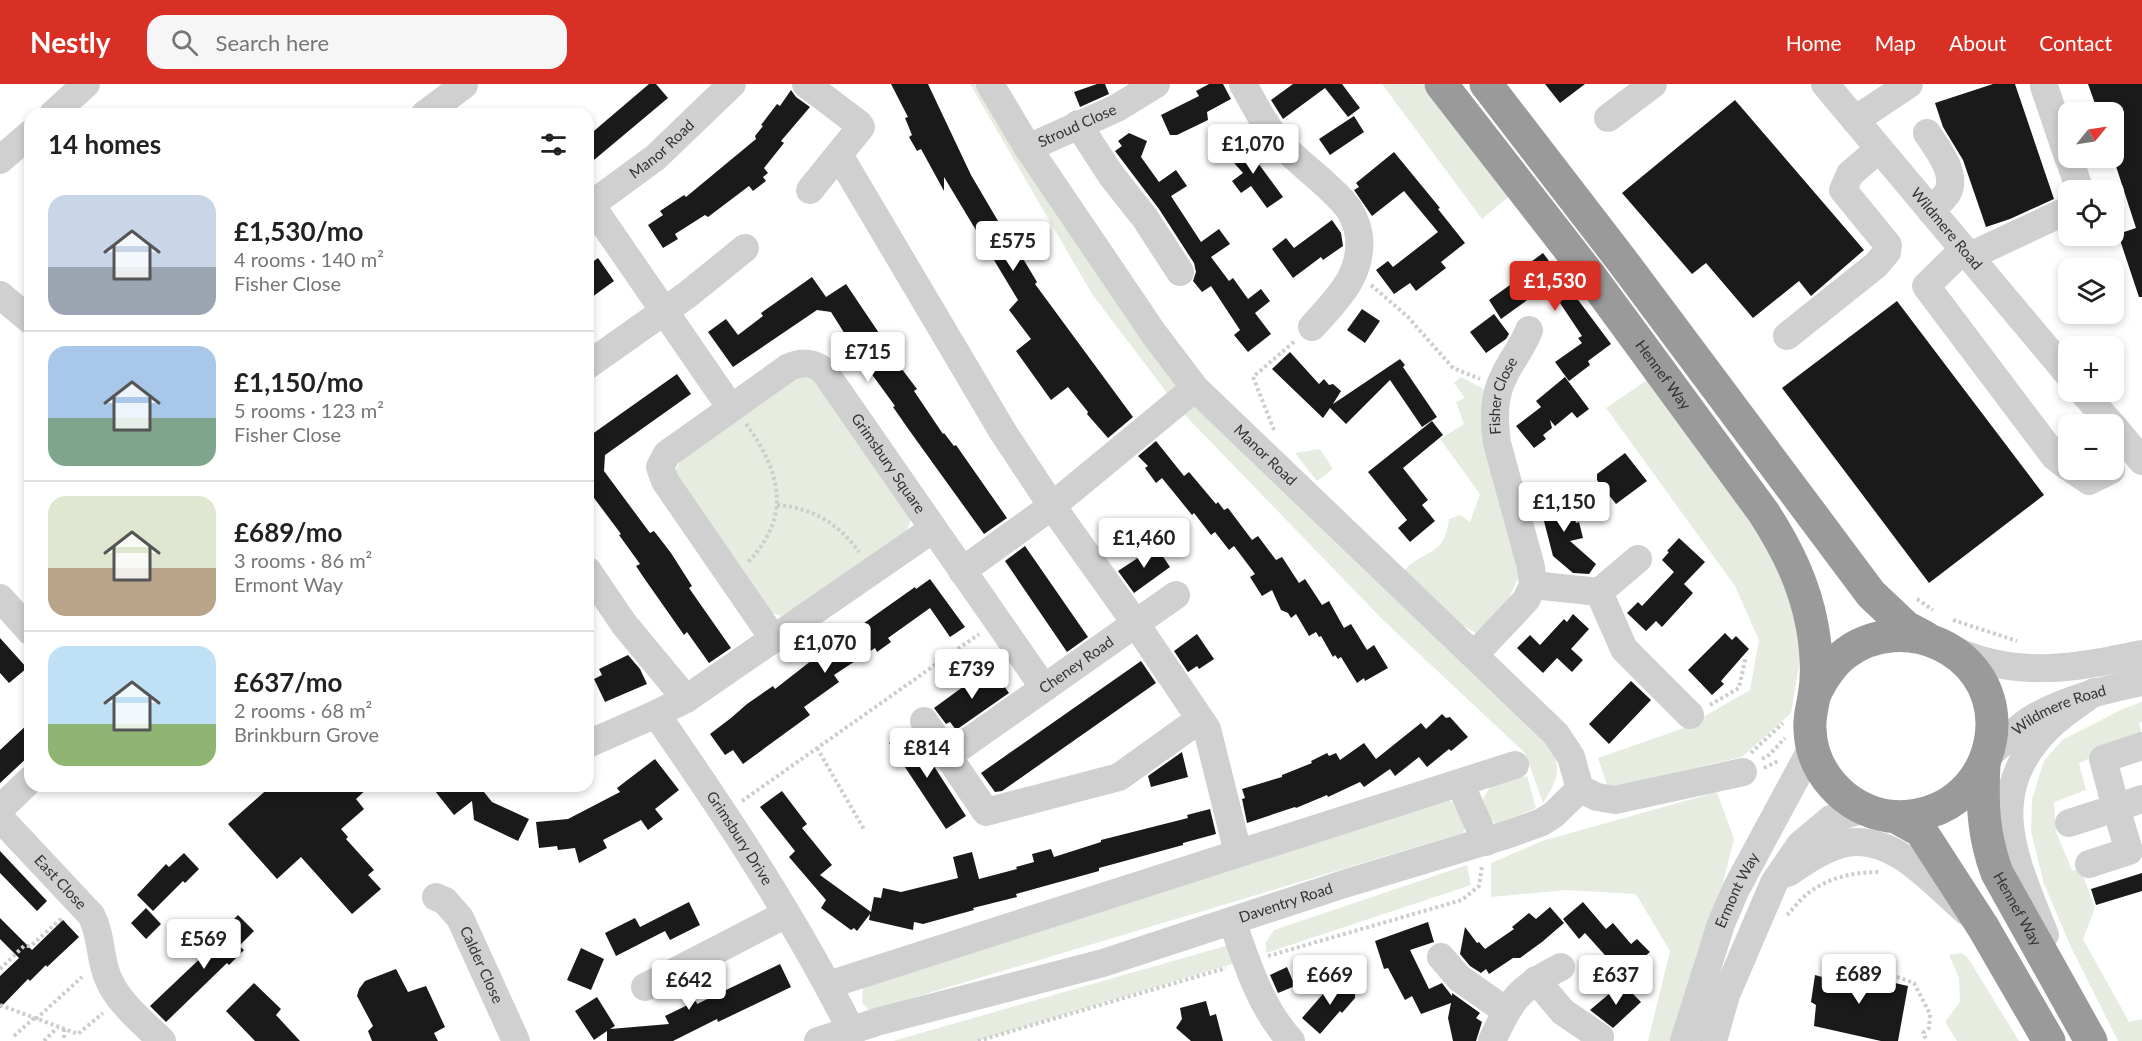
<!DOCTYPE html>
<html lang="en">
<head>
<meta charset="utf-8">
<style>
	:root { --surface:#fff; --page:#f6f6f6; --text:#222; --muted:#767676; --line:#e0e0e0; --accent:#d93025 }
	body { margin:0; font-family:Lato,sans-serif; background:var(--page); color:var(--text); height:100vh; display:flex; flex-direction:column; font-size:22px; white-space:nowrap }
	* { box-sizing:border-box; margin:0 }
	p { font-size:20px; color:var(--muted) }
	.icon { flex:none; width:33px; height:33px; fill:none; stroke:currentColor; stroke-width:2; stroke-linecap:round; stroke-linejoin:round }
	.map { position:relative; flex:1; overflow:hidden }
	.details { position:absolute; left:24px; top:24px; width:570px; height:684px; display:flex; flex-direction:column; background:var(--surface); border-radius:18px; box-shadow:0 3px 9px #0003 }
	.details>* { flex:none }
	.needle { width:39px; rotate:60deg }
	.fabs { position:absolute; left:2058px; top:18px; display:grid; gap:12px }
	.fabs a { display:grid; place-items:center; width:66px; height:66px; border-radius:12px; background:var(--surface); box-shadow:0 3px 9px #0003; font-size:30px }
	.price { position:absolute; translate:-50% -51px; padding:0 14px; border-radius:6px; background:#fff; color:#222; font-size:20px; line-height:39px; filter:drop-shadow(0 2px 3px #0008) }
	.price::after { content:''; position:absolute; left:50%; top:36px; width:18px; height:14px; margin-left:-9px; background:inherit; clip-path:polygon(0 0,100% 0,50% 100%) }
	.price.current { background:var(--accent); color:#fff }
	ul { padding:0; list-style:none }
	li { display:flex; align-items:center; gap:18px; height:150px; padding:0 24px }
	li+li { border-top:2px solid var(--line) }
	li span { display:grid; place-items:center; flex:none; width:168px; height:120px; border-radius:18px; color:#555 }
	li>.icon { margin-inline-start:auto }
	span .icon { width:72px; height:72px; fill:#fffc; stroke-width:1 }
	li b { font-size:26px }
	h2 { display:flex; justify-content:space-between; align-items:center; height:72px; padding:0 24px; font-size:26px }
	header { display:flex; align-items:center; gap:36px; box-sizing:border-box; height:84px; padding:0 30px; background:var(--accent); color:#fff }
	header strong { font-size:28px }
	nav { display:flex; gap:33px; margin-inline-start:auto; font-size:21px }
	.search { width:420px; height:54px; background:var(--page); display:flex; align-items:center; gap:15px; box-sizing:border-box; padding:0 21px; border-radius:18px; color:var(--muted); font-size:22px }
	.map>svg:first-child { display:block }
	.green { fill:#e6ecdf }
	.building { fill:#1a1a1a }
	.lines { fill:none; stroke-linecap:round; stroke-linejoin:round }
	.path { stroke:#cdcdcd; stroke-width:4; stroke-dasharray:3 3; stroke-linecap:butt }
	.minor { stroke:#d0d0d0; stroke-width:28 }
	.highway { stroke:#9a9a9a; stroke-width:33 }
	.labels { text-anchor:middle; stroke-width:6; stroke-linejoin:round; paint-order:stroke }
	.street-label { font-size:15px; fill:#333; stroke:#fff }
</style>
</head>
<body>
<header>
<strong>Nestly</strong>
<div class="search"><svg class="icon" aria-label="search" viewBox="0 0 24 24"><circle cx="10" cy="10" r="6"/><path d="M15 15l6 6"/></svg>Search here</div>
<nav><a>Home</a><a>Map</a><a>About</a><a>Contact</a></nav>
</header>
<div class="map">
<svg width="2142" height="957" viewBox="0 0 2142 957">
	<rect width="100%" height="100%" fill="#fff"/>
	<path class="green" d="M970,0H984L1110,196L1543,646C1558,679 1565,686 1543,719L1525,669L1383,536L1180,326L1092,210Z
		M1382,0H1423L1513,109L1482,135Z
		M802,292L816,295L910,431V438L905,451L782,532L769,528L675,388L682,373L788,295Z
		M1653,292L1740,418L1792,507L1801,569L1791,629L1742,673L1608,704L1598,674L1684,644L1750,606L1759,556L1735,502L1606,324Z
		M1461,293L1482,304L1486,308L1520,490L1503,527L1476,549L1460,540L1403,488C1425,463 1444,475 1449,435L1460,431L1470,438L1480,410L1440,355L1464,340L1456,318L1465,314L1454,299Z
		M1320,365L1333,385L1317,397L1295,369Z
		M2142,618V638L2139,639L2142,651L2079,679L2086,706L2054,718L2056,748L2072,786H2081L2095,824L2083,855L2129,938L2142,935V957H2118L2071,863L2044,800L2031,747L2032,715L2044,677L2062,656L2123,625Z
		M1527,692L1536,724L1496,740L1486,731L1483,715L1490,703Z
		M1717,708L1734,755L1723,798L1696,872L1676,957H1648L1670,867L1636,810L1565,806L1491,813V779L1542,757Z
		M1449,717L1461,721L1467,738L1463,749L869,927L862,918L863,904Z
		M1467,781L1471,801L1266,869V858L1274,846Z
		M1229,861L1235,879L977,957H893Z
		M1962,869L1968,874L2019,957H1957L1945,938L1960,918L1959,894L1949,871Z"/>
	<path class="building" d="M649,0H656L668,14L588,81V52Z
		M891,0H928L971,91L1008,154L1010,153L1037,198L1035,200L1133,333L1108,354L1087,330L1088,328L1068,303L1051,316L1016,267L1031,255L1009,226L1018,216L944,93V107L921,65L917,67L909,53L912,51L905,34L908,33Z
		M1097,0H1105L1109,10L1080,23L1074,8Z
		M1209,0H1223L1231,15L1207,28L1208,36L1177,51H1170L1161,31L1199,12L1196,7Z
		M1293,0H1342L1360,24L1348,33L1325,4L1283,35L1271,16Z
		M1545,0H1585L1560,19Z
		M1993,0H2015L2054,115L2010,135L1986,143L1963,76L1943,43L1935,19Z
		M2088,0H2142V213H2139L2118,150L2136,144L2114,76V28H2098Z
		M791,6L796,13L810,23L781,57L784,59L764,84L768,89L763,93L766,97L753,107L749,102L708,133L705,131L675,150L678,155L663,164L648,141L663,131L660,127L684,111L686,113L756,55L755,52L763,42L761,41L777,20L780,22Z
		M1735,16L1864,166L1811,212L1799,197L1753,234L1706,179L1692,190L1622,109Z
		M1354,32L1364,48L1330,71L1319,55Z
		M1129,49L1147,57L1141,73L1159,98L1176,86L1187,102L1171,112L1201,158L1219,145L1230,160L1211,173L1229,197L1233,194L1248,215L1261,205L1270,217L1255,229L1271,250L1248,268L1234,251L1240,246L1211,202L1202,208L1193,197L1196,188L1194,179L1159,125L1115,67L1122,62L1118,57Z
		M1244,56L1261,77L1258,79L1283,113L1267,124L1251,102L1241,109L1232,97L1243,89L1227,71Z
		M1394,68L1440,124L1438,125L1465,159L1441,178L1446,184L1416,207L1410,199L1394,210L1376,186L1388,177L1393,183L1438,148L1404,107L1372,132L1354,106L1359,103L1356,99Z
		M1332,136L1341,149L1343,162L1323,176L1321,173L1293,194L1272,165L1286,154L1294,164Z
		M1543,169L1611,260L1588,277L1590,281L1569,297L1555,278L1582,259L1578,254L1582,252L1548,201L1501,235L1489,216L1528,188L1524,183Z
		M598,174L614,197L588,216V181Z
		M812,193L826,213L846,200L879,249L876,251L917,305L914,307L943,350L944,349L954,362L956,361L1007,434L984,450L909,346L893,323L895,322L860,274L831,228L817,226L733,283L708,248L726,235L738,251L763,232L761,229Z
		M1897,217L2044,411L1929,499L1782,304Z
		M1362,225L1380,237L1365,259L1347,246Z
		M1494,230L1509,250L1506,255L1486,269L1470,248Z
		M1290,268L1319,300L1324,295L1329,301L1333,300L1341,307L1333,320L1400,275L1405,281L1403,283L1437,333L1422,343L1390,296L1346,340L1330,324L1323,334L1272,285Z
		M677,290L691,310L605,371L604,387L650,449L654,447L671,469L692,502L689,504L731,564L709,579L687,548L684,551L644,494L636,482L640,480L619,451L621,450L588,406V379L594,375L588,365V353Z
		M1565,293L1589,325L1577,334L1572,328L1555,342L1550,336L1552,344L1543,351L1546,355L1534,364L1516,342L1541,323L1536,317Z
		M1432,337L1443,351L1403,384L1428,416L1422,421L1435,437L1410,458L1398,444L1407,436L1368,388Z
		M1156,357L1184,392L1189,388L1216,420L1218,418L1224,426L1228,424L1252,456L1258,452L1276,476L1282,473L1299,499L1305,495L1322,521L1329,517L1344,544L1351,540L1367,566L1374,561L1388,584L1365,597L1364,594L1357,599L1341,573L1338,575L1335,571L1333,573L1321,552L1319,553L1316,548L1309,552L1296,530L1291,534L1288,529L1281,526L1272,506L1262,512L1250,493L1255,490L1234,462L1229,466L1215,448L1211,451L1194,429L1192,431L1162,394L1156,399L1145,384L1148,382L1138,372Z
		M1625,369L1647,397L1616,420L1597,396V390Z
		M1568,407L1576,439L1579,438L1583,454L1570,457L1596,480L1589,490L1573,489L1553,472L1538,414Z
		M1679,454L1705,478L1684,500L1693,509L1662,543L1656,537L1646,547L1627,529L1638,518L1642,522L1674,488L1662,476L1669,468L1667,467Z
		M1025,462L1088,553L1067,568L1005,477Z
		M1156,462L1170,483L1134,509L1118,487Z
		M930,495L965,543L950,553L930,524L888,554L891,558L877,568L875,564L834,591L839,598L804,623L810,631L743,680L733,666L725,671L710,650L731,634L747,620L773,602L775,605L816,573L915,503L916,505Z
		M1573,530L1589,545L1571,565L1583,576L1572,588L1557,574L1543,589L1517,564L1530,551L1540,561L1564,535L1567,538Z
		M1725,549L1732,556L1736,552L1749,565L1721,597L1724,600L1712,611L1688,586Z
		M1197,550L1214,575L1199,585L1197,582L1188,588L1174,567Z
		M0,554L27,584L9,599L0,589Z
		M628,571L640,585L647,600L605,618L594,595L602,591L599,585Z
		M1141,577L1156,599L1002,707L995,708L981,689Z
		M986,586L992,594L996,591L1009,609L956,646L950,638L946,640L934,624Z
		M1631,597L1651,616L1609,660L1589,640Z
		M1442,630L1446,634L1450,633L1468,653L1451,667L1449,665L1427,683L1419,673L1395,692L1390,685L1364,703L1360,698L1328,713L1327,711L1296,724L1295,723L1247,739L1242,715L1245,714L1242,705L1282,693V691L1312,679L1311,677L1327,669L1329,672L1336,669L1340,676L1364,659L1376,675L1421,639L1426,645Z
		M30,638V671L0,699V666Z
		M910,645L966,732L946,745L889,659Z
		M1182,668L1188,693L1151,703L1148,692Z
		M655,675L679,706L655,725L663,735L648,746L641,736L603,756L607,764L579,779L575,764L558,766L557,762L539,764L536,738L568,735L620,708L617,704Z
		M271,702H370L356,715L364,725L341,745L348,753L346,755L374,786L368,791L381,805L352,830L301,773L277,795L228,740Z
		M431,702H492L484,708L492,718L529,735L518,757L474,736L472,717L454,731Z
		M782,707L807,740L802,744L832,781L820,791L871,828L874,813L881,814L883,804L901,808L958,794L953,773L972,768L979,795L1017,785L1016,783L1034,778L1032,770L1051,765L1054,773L1101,758V756L1188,734L1187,731L1210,725L1216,750L1183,759V761L1099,784V787L1016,810L1017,813L973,824L974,826L923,840L914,838L913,846L869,836L870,830L857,847L854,844L851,846L821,824L826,816L789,773L795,767L760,723Z
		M0,767L47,817L37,827L0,789Z
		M184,769L199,785L185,799L183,797L153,827L137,811L166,780L169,783Z
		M2142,789V807L2096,821L2091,805Z
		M689,818L700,841L670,856L665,847L616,872L605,849L635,834L640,843Z
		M1583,818L1606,845L1613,839L1631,860L1637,855L1650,868L1643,874L1650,883L1631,900L1585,849L1579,855L1563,835Z
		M1550,823L1564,839L1542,858L1520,874H1513L1489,890L1486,885L1481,889L1470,882L1460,870L1465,843L1477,859L1479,858L1485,865L1514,845L1512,843L1529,829L1536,835Z
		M146,824L161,840L146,855L131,839Z
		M238,831L254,847L239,862L244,866L229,881L227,879L166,938L150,922L227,849L223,846Z
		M0,834L32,866L63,836L79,853L47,883L46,881L30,897L28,895L0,924V892L19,874L0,855Z
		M1428,838L1434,858L1410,866L1429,905L1442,899L1452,912V909L1480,929L1476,934L1482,938L1476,957H1453L1448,934L1451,919L1421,930L1412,912L1405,916L1388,884L1384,885L1375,857Z
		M581,864L604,875L591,906L567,896Z
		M780,880L791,903L718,938L717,935L673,957H607V947L594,956L575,927L597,913L615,942L610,945L669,940L665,932L696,917L697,920Z
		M1287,883L1295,902L1278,909L1270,891Z
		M1825,883L1908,902L1898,957H1881L1814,942L1816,921L1811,918L1815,891L1822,893Z
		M396,885L408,908L426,902L445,943L434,949L438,957H372L368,947L373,942L357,912L359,905L365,897Z
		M1337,894L1355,908V914L1342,929L1340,927L1320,950L1302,934Z
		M254,899L281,925L276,931L300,957H255L226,927Z
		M1622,899L1641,918L1613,944L1590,926Z
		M1206,917L1210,932L1216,930L1223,957H1191L1176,944L1182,935L1180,924Z"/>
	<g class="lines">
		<path class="path" d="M1371,201L1408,233L1453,284L1480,295
			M746,340C781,388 792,432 748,478
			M1274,346L1253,293L1295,257
			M777,421C813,424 838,439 859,468
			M1917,515L1933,526
			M1953,536L2017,557
			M1710,621L1739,604L1746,572
			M817,664L865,747
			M1751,669L1783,639
			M1762,675L1769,671L1785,654
			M1764,684L1778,677
			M742,717L979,550
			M1787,831C1794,824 1802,813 1811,807C1831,793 1855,788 1879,788
			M1268,872L1462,816L1479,802L1482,782
			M0,885L24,862H31L63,833
			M1873,894L1875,887L1889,890L1914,899L1930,930L1929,944L1923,949L1927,957
			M0,921L78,950L103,929
			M36,935L82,893
			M64,945V957
			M14,952L34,934
			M44,957L58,943
			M978,957L1226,884"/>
		<g class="minor">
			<path d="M806,0L859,40L861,43L810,106"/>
			<path id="s1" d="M990,0L1028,64L1154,250L1195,304L1556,650L1571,673L1580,705"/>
			<path d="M1243,0C1255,22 1266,44 1283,62C1302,82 1326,98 1344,119C1353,129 1357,140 1359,152C1363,192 1336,216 1312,243"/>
			<path id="s2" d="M1825,0L2068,290"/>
			<path d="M2044,2L2068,73"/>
			<path d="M53,30L86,0"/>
			<path d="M425,30L464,1"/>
			<path d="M1608,34L1653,0"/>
			<path d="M1855,36L1909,0"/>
			<path d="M1078,40L1111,91L1145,134L1180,188"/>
			<path d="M1927,49C1937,64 1957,89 1948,108C1944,115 1936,121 1931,127"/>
			<path id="s3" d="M1028,64L1117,24L1156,0"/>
			<path d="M839,71L1003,348L1052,422L1136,540L1207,645L1238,769"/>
			<path d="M2069,74L2078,101V106"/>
			<path d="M0,76L30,50"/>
			<path d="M591,121L731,324"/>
			<path id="s4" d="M588,123L656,73L732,0"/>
			<path d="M1964,165L1926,202L2055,373L2068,383"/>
			<path d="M1970,172L2068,126"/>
			<path d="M0,211L30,236"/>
			<path d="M1787,252L1876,181L1887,168L1888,161L1843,106L1850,90L1879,65"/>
			<path d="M588,281L687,211L745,164"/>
			<path d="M2083,308L2111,340"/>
			<path d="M2114,343L2142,377"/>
			<path d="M2073,386L2089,397L2111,386"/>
			<path d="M588,487L624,540L686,615"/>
			<path d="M962,487L1052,422L1195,304"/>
			<path d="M1533,501L1599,508L1638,475"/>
			<path d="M1599,508L1624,565L1690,631"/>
			<path d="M0,514L30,547"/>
			<path id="s5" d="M773,554L665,397L660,383L667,370L789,283C803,277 813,278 824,287L1044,604"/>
			<path d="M1954,566C2018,595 2075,584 2142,570"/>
			<path id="s6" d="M1475,570L1526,516L1533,501L1531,483L1497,359C1494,336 1493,313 1504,292C1511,276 1523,263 1529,246"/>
			<path d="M656,630L686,615L933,445"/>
			<path d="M924,637L986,728L1119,693L1200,635"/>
			<path id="s7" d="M588,660L656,630C727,732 795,835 851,946"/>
			<path id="s8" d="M949,671L1176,511"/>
			<path id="s9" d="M1987,672C2001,661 2015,646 2030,636C2064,615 2104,606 2142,598"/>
			<path d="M1460,699L1486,758"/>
			<path d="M1580,705L1597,713L1615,716L1743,688"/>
			<path d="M0,725L30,696"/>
			<path id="s10" d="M0,734L91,831C102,851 99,873 108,894C118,919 143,938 162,957"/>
			<path d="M2069,739L2116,724L2103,675L2142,662"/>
			<path d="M2089,780L2129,767L2116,724L2142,715"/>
			<path d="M1788,789C1804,778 1826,763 1846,759C1894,750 1933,799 1966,827"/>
			<path id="s11" d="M436,813L445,817L460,834L516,957"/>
			<path d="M1232,837C1247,879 1260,923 1291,957"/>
			<path d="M2045,851C2016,777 1981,712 2047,645C2060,631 2079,620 2094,608"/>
			<path d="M1441,873L1459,894L1506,927"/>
			<path d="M1536,896L1563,928L1600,953"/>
			<path d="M828,901L1515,681"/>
			<path d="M645,903L786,830"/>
			<path id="s12" d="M818,957L880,937L1103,879L1344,800L1509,750L1542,738L1553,731L1580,705"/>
			<path d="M1492,957C1511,915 1519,904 1561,883"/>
			<path id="s13" d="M1684,957L1721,840L1736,805L1812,664"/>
			<path d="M1713,957L1726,911L1774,799L1800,761L1831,735L1864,725"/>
		</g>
		<g class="highway">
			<path id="s14" d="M1441,0L1591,193L1764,429C1787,465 1804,499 1812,541C1816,563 1818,591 1814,613C1812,624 1809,634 1810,645C1811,688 1845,725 1888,732C1915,735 1944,727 1963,708C1982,690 1992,665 1992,639C1991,565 1903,527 1846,569C1831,580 1822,595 1814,612"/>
			<path d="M1486,0L1620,174L1871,510L1906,543L1925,553"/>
			<path id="s15" d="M1984,680C1982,720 1983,751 1997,789L2091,957"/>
			<path d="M1896,733L1921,747L1983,843L2049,957"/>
		</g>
	</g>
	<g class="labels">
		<g class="street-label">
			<text dy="5" stroke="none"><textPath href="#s3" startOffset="54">Stroud Close</textPath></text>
			<text dy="5" stroke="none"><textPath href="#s4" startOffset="94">Manor Road</textPath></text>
			<text dy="5" stroke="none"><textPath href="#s2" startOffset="189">Wildmere Road</textPath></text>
			<text dy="5" stroke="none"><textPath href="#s14" startOffset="366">Hennef Way</textPath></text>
			<text dy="5" stroke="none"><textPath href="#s6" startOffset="286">Fisher Close</textPath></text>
			<text dy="5" stroke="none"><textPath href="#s1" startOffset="464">Manor Road</textPath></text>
			<text dy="5" stroke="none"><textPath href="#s5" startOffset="520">Grimsbury Square</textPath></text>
			<text dy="5" stroke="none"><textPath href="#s8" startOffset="156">Cheney Road</textPath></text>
			<text dy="5" stroke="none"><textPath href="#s9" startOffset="87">Wildmere Road</textPath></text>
			<text dy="5" stroke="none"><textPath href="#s7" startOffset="224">Grimsbury Drive</textPath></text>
			<text dy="5" stroke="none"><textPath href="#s10" startOffset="88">East Close</textPath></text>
			<text dy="5" stroke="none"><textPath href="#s13" startOffset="160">Ermont Way</textPath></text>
			<text dy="5" stroke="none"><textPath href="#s12" startOffset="488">Daventry Road</textPath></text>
			<text dy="5" stroke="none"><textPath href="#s15" startOffset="152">Hennef Way</textPath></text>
			<text dy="5" stroke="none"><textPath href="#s11" startOffset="84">Calder Close</textPath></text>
		</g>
	</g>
</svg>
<div class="fabs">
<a><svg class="needle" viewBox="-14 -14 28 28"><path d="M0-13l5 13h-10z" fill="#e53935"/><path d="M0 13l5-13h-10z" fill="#767676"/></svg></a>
<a><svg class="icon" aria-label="locate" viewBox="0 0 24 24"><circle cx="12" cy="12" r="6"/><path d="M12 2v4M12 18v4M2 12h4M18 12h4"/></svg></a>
<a><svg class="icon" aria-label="layers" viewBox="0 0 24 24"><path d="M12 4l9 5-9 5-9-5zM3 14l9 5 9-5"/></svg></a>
<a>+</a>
<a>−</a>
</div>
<b class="price" style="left:1253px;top:91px">£1,070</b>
<b class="price" style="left:1013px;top:188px">£575</b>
<b class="price current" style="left:1555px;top:228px">£1,530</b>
<b class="price" style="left:868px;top:299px">£715</b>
<b class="price" style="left:1564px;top:449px">£1,150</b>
<b class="price" style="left:1144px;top:485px">£1,460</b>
<b class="price" style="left:825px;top:590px">£1,070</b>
<b class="price" style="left:972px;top:616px">£739</b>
<b class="price" style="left:927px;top:695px">£814</b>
<b class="price" style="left:204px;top:886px">£569</b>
<b class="price" style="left:1859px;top:921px">£689</b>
<b class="price" style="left:1330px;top:922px">£669</b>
<b class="price" style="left:1616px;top:922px">£637</b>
<b class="price" style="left:689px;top:927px">£642</b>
<section class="details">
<h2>14 homes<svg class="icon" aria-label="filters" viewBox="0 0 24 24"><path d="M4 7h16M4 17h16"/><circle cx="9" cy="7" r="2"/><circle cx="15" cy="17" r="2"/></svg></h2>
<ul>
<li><span style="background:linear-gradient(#c9d6e8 60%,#9aa5b1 0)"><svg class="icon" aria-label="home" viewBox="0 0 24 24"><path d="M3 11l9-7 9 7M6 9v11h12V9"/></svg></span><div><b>£1,530/mo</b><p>4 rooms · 140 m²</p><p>Fisher Close</p></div></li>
<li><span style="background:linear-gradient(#a9c7e8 60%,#7fa58c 0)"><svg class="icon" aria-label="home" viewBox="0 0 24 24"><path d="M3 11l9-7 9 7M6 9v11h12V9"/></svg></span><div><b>£1,150/mo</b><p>5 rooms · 123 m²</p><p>Fisher Close</p></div></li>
<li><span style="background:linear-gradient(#dfe7d0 60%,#b9a48a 0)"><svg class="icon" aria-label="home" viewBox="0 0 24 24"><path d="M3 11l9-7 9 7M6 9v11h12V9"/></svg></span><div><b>£689/mo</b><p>3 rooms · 86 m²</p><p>Ermont Way</p></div></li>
<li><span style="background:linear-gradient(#bfe0f5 65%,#8fb573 0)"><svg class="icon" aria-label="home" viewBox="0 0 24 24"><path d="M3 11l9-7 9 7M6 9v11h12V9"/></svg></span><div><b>£637/mo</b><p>2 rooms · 68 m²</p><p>Brinkburn Grove</p></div></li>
</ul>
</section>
</div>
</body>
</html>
